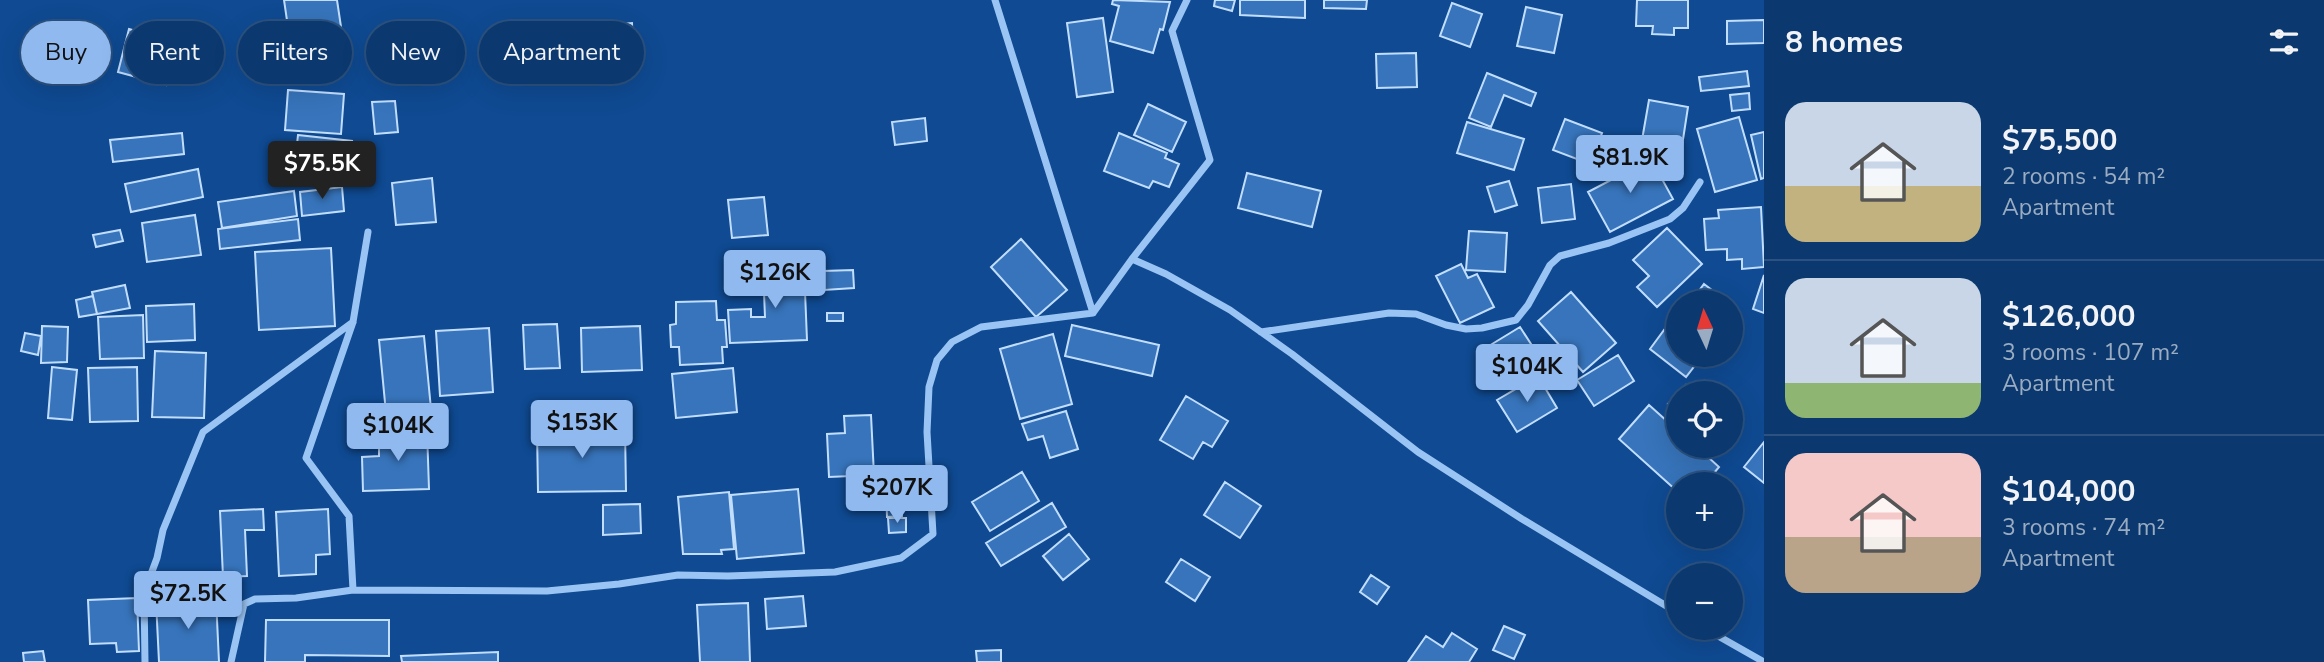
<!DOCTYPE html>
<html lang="en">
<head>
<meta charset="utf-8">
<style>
	:root { --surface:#0b386e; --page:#143f73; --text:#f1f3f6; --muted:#9aacc2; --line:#2b5281; --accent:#90b9f0 }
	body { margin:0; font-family:"Nunito Sans",sans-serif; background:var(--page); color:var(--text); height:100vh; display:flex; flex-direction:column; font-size:26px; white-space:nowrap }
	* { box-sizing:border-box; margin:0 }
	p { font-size:23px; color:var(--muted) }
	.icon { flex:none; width:38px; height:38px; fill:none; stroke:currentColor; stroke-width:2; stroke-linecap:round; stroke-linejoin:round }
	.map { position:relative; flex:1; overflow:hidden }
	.side { display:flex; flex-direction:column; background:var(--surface); width:560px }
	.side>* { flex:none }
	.banner { position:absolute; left:21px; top:21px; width:665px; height:63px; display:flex; gap:14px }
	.needle { width:46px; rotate:356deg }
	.tools { position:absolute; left:1666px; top:290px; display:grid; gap:14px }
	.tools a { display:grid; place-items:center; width:77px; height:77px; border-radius:50%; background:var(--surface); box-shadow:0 7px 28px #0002,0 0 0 2px var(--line); font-size:35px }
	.price { position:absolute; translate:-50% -60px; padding:0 16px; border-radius:7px; background:var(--accent); color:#111; font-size:23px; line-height:46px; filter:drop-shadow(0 2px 4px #0008) }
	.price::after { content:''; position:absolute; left:50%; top:42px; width:21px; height:16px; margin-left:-10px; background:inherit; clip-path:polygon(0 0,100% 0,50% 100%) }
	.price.active { background:#222; color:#fff }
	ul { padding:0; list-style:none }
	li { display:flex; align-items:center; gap:21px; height:175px; padding:0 21px }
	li+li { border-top:2px solid var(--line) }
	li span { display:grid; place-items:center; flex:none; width:196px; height:140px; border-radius:21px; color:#555 }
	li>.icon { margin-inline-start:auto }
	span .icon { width:84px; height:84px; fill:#fffc; stroke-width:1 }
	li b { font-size:30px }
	h2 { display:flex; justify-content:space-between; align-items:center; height:84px; padding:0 21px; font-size:30px }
	.pill { padding:0 24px; border-radius:32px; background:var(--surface); box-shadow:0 7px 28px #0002,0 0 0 2px var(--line); font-size:24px; line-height:63px }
	.pill.active { background:var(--accent); color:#111 }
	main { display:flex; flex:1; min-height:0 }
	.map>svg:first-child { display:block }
	.building { fill:#3774bb; stroke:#c2defe; stroke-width:2 }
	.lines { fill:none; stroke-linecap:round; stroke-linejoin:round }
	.street { stroke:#9ac4f4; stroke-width:7 }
</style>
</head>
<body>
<main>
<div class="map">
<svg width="1764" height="662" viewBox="0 0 1764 662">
	<rect width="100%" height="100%" fill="#0f4a92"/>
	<path class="building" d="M284,0H337L347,67L295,75Z
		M1113,0L1170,2L1163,30L1160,29L1153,53L1110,41L1119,6L1112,4Z
		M1215,0H1235L1232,11L1214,6Z
		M1240,0H1305V18L1240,15Z
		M1324,0H1367L1366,9L1324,8Z
		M1637,0H1688V28H1674V35L1652,34L1653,26H1636Z
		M1452,3L1482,14L1470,47L1440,36Z
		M1526,7L1562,15L1554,53L1517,46Z
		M1103,18L1113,92L1077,97L1067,23Z
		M1764,20V43L1727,44V21Z
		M632,23L633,51L609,52L607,25Z
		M129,29L178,43L166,85L118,72Z
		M64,32L90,43L75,78L49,67Z
		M287,34L294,70L254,78L247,42Z
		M1416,53L1417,87L1377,88L1376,54Z
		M1747,71L1749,86L1701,91L1699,77Z
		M1487,73L1536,93L1531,106L1504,95L1491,127L1469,118Z
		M288,90L344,94L341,134L285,130Z
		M1749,93L1750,109L1732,111L1730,95Z
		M1649,100L1688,107L1682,146L1642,140Z
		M395,101L398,132L375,134L372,102Z
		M1148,104L1186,122L1172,152L1134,135Z
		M1739,117L1757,180L1715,192L1697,129Z
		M925,118L927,141L895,145L892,122Z
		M1565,119L1602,133L1590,164L1553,150Z
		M1467,122L1524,139L1514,170L1457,153Z
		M1764,132V178L1761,179L1751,135Z
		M182,133L184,154L113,162L110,140Z
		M1119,133L1167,153L1165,158L1179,164L1169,187L1153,181L1149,188L1104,171Z
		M298,135L352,141L348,177L294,171Z
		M1651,159L1673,199L1610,232L1588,192Z
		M198,169L203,197L131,212L125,184Z
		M1247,173L1321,191L1312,227L1238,208Z
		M432,178L436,222L396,225L392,183Z
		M1509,181L1517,205L1495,212L1487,187Z
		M1571,184L1575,219L1542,223L1538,188Z
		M342,187L344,211L302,216L300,192Z
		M294,191L297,216L222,228L218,202Z
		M764,197L768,235L732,238L728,200Z
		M1761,207L1764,267L1742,269V259L1727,260V249L1706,250L1704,219L1719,218L1718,210Z
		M195,215L201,255L147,262L142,223Z
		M298,219L300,240L220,249L218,229Z
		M1667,228L1702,264L1657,307L1637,287L1649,276L1633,260Z
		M120,230L123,241L96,247L93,235Z
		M1469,231L1507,233L1505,272L1466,270Z
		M1021,239L1067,290L1036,317L991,267Z
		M331,248L335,326L259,330L255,252Z
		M1461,264L1468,278L1477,274L1494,307L1460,323L1436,276Z
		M804,267L807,340L730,343L728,310L751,309V317H765L763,268Z
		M853,270L854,288L824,290L823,271Z
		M1764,275V313L1753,309Z
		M1704,284L1729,303H1690Z
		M125,285L130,308L97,314L92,292Z
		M1571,292L1616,343L1583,372L1538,321Z
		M93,296L97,314L79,317L76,300Z
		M716,301L717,320H725L727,347H722L723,363L680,365L679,347H671L670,325L676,324V302Z
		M194,304L195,340L147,342L146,306Z
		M827,313H843V321H827Z
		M143,315L144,358L100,359L98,317Z
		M557,324L560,368L525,369L523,325Z
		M1072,325L1159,345L1152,376L1065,356Z
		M42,326L68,327L67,362L41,363Z
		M640,326L642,370L582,372L581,328Z
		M1667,326L1678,335V355H1703L1686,377L1650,349Z
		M1520,327L1540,358L1499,383L1479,352Z
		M489,328L493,392L440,396L436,331Z
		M25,333L41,336L38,355L21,351Z
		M1053,334L1072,404L1020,419L1000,349Z
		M424,336L431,409L386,413L379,340Z
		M155,351L206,353L204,418L152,417Z
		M1618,355L1634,381L1594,406L1577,380Z
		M52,367L77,370L72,420L48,418Z
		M137,367L138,421L90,422L88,368Z
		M733,368L737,412L676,418L672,374Z
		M1538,376L1557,408L1517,432L1497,400Z
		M1686,385L1695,394H1678V413L1668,404Z
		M1186,396L1228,421L1212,447L1203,442L1193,459L1160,440Z
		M1649,405L1678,431V446H1696L1719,467L1704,485H1678V492L1619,439Z
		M1066,411L1078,449L1050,458L1043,436L1028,440L1022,424Z
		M871,415L874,475L829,477L827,434L845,433L844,416Z
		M625,428L626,491L538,492L537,430Z
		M427,430L429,489L363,491L362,457L379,456V432Z
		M1764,442V483L1744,467Z
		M1022,472L1039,501L990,531L972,502Z
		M1225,482L1261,506L1240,538L1204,515Z
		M886,488H901L902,516L887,517Z
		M798,489L804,553L737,559L731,495Z
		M729,492L734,549L721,550L722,554H683L678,497Z
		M1052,503L1066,527L1001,566L986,543Z
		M640,504L641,533L603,535V505Z
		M263,509L264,530H245L247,576L223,577L220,511Z
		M328,509L330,554L316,555V574L279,576L276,512Z
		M888,518H906V532L889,533Z
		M1069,534L1089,559L1063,580L1043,556Z
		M1181,559L1210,577L1195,601L1166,582Z
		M1371,575L1389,587L1377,604L1360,592Z
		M803,596L806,626L767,629L765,599Z
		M137,598L139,651L117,652L116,643L90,644L88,600Z
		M216,598L219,662H159L156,601Z
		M748,603L750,662H700L697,605Z
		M266,620H389V656L305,655V662H265Z
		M1504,626L1525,635L1514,659L1493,650Z
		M1452,633L1477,649L1469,662H1408L1426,636L1443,647Z
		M1001,650V662H977L976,651Z
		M43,651L45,662H24L23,653Z
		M498,652V662H402L401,656Z"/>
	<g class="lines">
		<path class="street" d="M995,0L1093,313L1132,259L1166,274L1230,310L1292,354L1418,452L1522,519L1678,613
			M1132,259L1210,160L1172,31L1187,0
			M1261,332L1389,313L1416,314L1446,325L1466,329L1482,328L1516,320L1528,305L1550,265L1560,256L1609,243L1670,219L1683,208L1700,182
			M353,590L349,516L306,458L353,322L368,232
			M1704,628L1764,662
			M145,662L144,593L157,558L163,530L203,432L353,322
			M231,662L244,604L255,599L296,598L353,590L547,591L619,584L678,575L728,576L835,572L901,558L933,534L927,432L929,387L937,360L952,342L981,327L1093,313"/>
	</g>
</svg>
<div class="tools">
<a><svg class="needle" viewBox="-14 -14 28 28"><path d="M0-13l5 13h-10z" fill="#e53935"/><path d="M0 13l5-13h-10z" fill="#9aacc2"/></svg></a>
<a><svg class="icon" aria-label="locate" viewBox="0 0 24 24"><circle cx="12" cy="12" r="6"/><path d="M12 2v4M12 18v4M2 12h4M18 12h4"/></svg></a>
<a>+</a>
<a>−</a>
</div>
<b class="price" style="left:1630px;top:195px">$81.9K</b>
<b class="price active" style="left:322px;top:201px">$75.5K</b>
<b class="price" style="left:775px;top:310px">$126K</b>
<b class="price" style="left:1527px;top:404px">$104K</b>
<b class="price" style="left:582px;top:460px">$153K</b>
<b class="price" style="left:398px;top:463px">$104K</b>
<b class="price" style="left:897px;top:525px">$207K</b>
<b class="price" style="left:188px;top:631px">$72.5K</b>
<div class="banner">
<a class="pill active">Buy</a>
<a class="pill">Rent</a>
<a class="pill">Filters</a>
<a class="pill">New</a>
<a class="pill">Apartment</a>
</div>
</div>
<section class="side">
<h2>8 homes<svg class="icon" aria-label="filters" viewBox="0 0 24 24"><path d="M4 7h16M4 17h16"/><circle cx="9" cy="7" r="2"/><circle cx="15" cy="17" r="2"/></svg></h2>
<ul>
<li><span style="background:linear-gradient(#c9d6e8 60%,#c2b280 0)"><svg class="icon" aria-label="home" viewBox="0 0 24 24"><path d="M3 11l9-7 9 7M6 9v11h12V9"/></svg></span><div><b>$75,500</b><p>2 rooms · 54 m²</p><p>Apartment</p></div></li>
<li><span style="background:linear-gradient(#c9d6e8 75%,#8fb573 0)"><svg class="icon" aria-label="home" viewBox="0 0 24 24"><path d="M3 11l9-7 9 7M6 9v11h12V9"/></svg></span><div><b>$126,000</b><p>3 rooms · 107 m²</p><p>Apartment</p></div></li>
<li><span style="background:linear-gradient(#f6c9c9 60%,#b9a48a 0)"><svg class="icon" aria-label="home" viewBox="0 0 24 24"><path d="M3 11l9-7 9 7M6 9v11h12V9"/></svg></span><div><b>$104,000</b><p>3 rooms · 74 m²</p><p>Apartment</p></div></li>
</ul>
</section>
</main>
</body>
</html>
